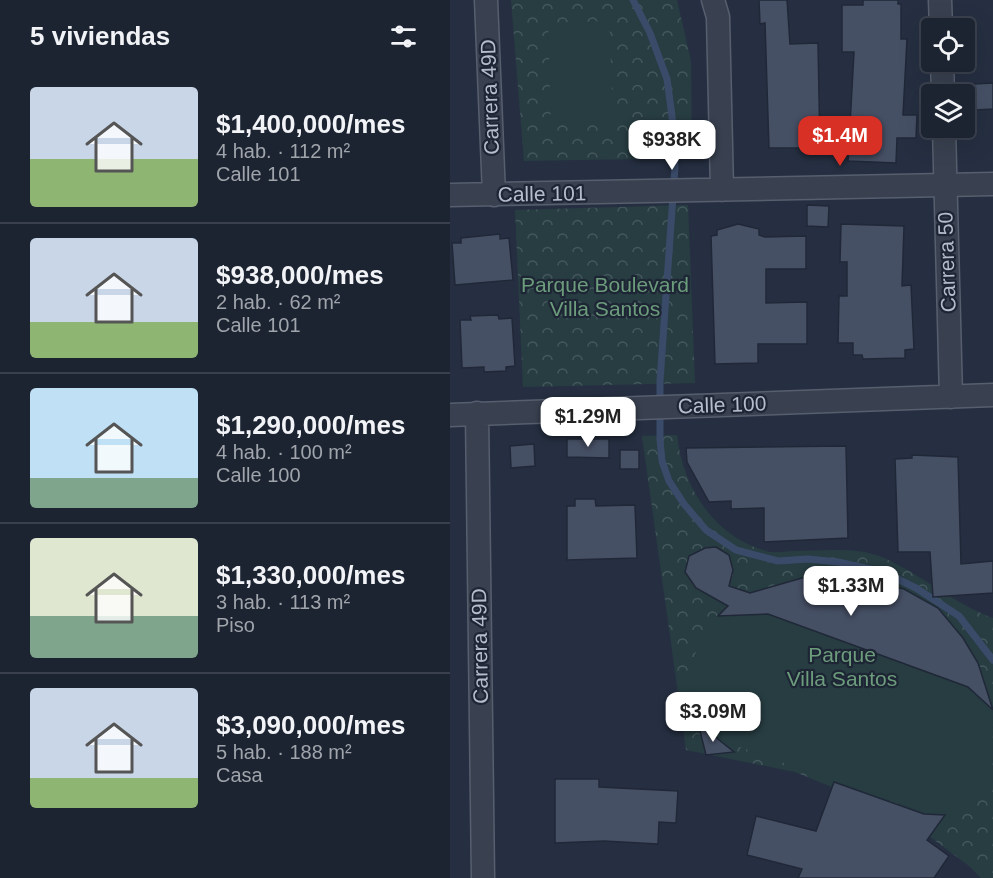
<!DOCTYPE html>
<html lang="es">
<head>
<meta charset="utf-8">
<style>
	:root { --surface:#1c2331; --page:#252b39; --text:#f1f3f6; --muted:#a0a4ab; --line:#3a404d; --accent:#d93025 }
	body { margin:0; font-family:Helvetica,sans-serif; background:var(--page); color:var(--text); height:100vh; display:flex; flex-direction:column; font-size:22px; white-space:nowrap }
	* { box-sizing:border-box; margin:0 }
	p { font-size:20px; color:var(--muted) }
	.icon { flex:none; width:33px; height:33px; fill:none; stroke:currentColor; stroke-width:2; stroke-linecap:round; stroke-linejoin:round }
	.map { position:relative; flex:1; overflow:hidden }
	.panel { display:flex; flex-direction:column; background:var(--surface); width:450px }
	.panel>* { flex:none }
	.buttons { position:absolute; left:471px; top:18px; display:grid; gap:12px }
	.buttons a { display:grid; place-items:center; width:54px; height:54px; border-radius:6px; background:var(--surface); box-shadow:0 6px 24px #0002,0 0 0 2px var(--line); font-size:30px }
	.price { position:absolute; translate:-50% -51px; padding:0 14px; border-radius:12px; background:#fff; color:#222; font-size:20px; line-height:39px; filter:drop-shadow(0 2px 3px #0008) }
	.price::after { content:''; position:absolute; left:50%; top:36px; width:18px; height:14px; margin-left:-9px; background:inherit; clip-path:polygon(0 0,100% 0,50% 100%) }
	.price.current { background:var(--accent); color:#fff }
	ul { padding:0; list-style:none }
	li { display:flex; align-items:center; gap:18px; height:150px; padding:0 30px }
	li+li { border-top:2px solid var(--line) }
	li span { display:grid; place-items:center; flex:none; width:168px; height:120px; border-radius:6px; color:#555 }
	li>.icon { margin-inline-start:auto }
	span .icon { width:72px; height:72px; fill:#fffc; stroke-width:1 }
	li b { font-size:26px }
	h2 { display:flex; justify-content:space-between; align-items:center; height:72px; padding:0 30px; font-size:26px }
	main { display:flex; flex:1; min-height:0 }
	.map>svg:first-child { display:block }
	.forest { fill:url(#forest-crowns) }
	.pitch { fill:#273d42 }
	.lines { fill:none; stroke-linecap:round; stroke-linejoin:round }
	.stream { stroke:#3a4b6a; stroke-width:7 }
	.building { fill:#465065; stroke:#202838; stroke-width:1.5 }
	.minor-casing { stroke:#575f6e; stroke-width:25 }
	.minor { stroke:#394150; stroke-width:22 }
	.labels { text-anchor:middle; stroke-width:4.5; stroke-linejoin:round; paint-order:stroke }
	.street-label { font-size:21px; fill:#b5bccb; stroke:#1e2636 }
	.park-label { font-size:21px; fill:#6c9c7b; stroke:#1e2636 }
</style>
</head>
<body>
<main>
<section class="panel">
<h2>5 viviendas<svg class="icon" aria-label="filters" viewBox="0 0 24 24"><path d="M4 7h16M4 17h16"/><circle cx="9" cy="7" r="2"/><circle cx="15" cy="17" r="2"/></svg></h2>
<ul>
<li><span style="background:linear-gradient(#c9d6e8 60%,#8fb573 0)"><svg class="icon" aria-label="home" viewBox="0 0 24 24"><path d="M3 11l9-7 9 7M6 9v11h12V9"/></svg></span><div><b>$1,400,000/mes</b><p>4 hab. · 112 m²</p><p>Calle 101</p></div></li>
<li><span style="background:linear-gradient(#c9d6e8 70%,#8fb573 0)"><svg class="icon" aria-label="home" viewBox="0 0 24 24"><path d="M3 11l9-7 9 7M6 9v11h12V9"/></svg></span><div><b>$938,000/mes</b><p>2 hab. · 62 m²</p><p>Calle 101</p></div></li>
<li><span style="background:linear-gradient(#bfe0f5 75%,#7fa58c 0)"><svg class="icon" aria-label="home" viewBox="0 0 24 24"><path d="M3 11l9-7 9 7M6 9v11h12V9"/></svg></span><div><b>$1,290,000/mes</b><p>4 hab. · 100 m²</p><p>Calle 100</p></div></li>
<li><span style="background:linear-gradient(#dfe7d0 65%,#7fa58c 0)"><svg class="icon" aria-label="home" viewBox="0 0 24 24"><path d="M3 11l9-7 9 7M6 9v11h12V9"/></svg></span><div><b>$1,330,000/mes</b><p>3 hab. · 113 m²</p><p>Piso</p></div></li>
<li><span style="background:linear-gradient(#c9d6e8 75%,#8fb573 0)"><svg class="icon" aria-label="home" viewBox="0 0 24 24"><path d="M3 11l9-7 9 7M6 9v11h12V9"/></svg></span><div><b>$3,090,000/mes</b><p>5 hab. · 188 m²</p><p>Casa</p></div></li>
</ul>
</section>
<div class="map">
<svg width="543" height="878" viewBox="0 0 543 878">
	<defs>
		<pattern id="forest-crowns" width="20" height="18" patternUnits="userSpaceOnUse" patternTransform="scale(1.5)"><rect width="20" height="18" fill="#273d42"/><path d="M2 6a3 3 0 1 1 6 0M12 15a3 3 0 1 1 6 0" fill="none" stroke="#44575c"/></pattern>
	</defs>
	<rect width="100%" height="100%" fill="#252f41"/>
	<path class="forest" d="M61,0H227L241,61L242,158L74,161Z
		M238,205L245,383L73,387L65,210Z
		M227,435C232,486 264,537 316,551C324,554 335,551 344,551C374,551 406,546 434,558C472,575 504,604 543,618V878H531L519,866L451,815L345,772L236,750L192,436Z"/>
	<path class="pitch" d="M159,21L163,121L101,123L98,23Z
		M319,613L518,686L543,711L542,785C522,803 502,814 474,813L273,741C266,736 257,730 252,723C229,691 239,646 269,623C283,613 303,614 319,613Z"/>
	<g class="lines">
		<path class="stream" d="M183,0L200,33L217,79L222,116L225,167L210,381V440L212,461L219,481L234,504L256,530L286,550L328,561L358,559L388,562L433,572L466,588L509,616L543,660"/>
	</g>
	<path class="building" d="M309,0H337L340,44L368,43L370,148H319L315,23L310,24Z
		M413,0H448V4H451V39H457L453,115H467L466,138H447L446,163L398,161L404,52H392V5H413Z
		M543,83V109L525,110L524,84Z
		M357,205L379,206L378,227L357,226Z
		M288,224L309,229V235L315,237L356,236V269H316V303L357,302V344H308V363L265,364L261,236L267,235V230Z
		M391,224L454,226L452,286L461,285L464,349L455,350V358L413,359L412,355H403V343H388L389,296H397V262H390Z
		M50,234V239L59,238L63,280L5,285L2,243H11V238Z
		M48,315L49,319L62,318L65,366L56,367V371L34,372V367L12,368L10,320H21L20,316Z
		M117,439H159V458L117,457Z
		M84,444L85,466L61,468L60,446Z
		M396,446L398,538L314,542V508L281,509V501L259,502L237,462L236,448Z
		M170,450H189V469H170Z
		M462,455L508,457L511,564L543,561V593L483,597L480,552H448L445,459L462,458Z
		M125,499H145L146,506L185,505L187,558L117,560V506H125Z
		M266,547L279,555L283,570L279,586L300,593L352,578H402L454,589L488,608L513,638L528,663L543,710L518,687L318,614L268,616L278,606L246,588L235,572L239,556L255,548Z
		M248,723L284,752L256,755Z
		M105,779H149V787L228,791L226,823L209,822L208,844L154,841L105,843Z
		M384,782L474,814L495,815L477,840L499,856L484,878H348L352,869L297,855L306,816L366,831Z"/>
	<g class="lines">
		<defs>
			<path id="minor" d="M36,0L44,195
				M263,0L268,17L272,190
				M490,0L491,28
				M492,62L493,94
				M494,128L501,397
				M0,195L543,184
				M27,413L33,878
				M0,415L543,395"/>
		</defs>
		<use href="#minor" class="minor-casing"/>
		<use href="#minor" class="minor"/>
	</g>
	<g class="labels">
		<g class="street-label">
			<text transform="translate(40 97) rotate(-92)" y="7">Carrera 49D</text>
			<text transform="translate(92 194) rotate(-1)" y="7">Calle 101</text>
			<text transform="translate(497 262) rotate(-92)" y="7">Carrera 50</text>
			<text transform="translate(272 405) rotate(-2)" y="7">Calle 100</text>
			<text transform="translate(30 646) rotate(-91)" y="7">Carrera 49D</text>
		</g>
		<g class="park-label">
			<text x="155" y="292">Parque Boulevard<tspan x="155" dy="24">Villa Santos</tspan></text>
			<text x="392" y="662">Parque<tspan x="392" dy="24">Villa Santos</tspan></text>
		</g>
	</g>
</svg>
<div class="buttons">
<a><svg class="icon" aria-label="locate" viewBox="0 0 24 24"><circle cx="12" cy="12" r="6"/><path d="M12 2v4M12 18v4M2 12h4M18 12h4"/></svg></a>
<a><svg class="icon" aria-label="layers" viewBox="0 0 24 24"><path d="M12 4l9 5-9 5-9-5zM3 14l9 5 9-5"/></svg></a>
</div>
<b class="price current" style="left:390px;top:167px">$1.4M</b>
<b class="price" style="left:222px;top:171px">$938K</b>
<b class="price" style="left:138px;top:448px">$1.29M</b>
<b class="price" style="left:401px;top:617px">$1.33M</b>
<b class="price" style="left:263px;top:743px">$3.09M</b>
</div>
</main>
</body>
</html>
